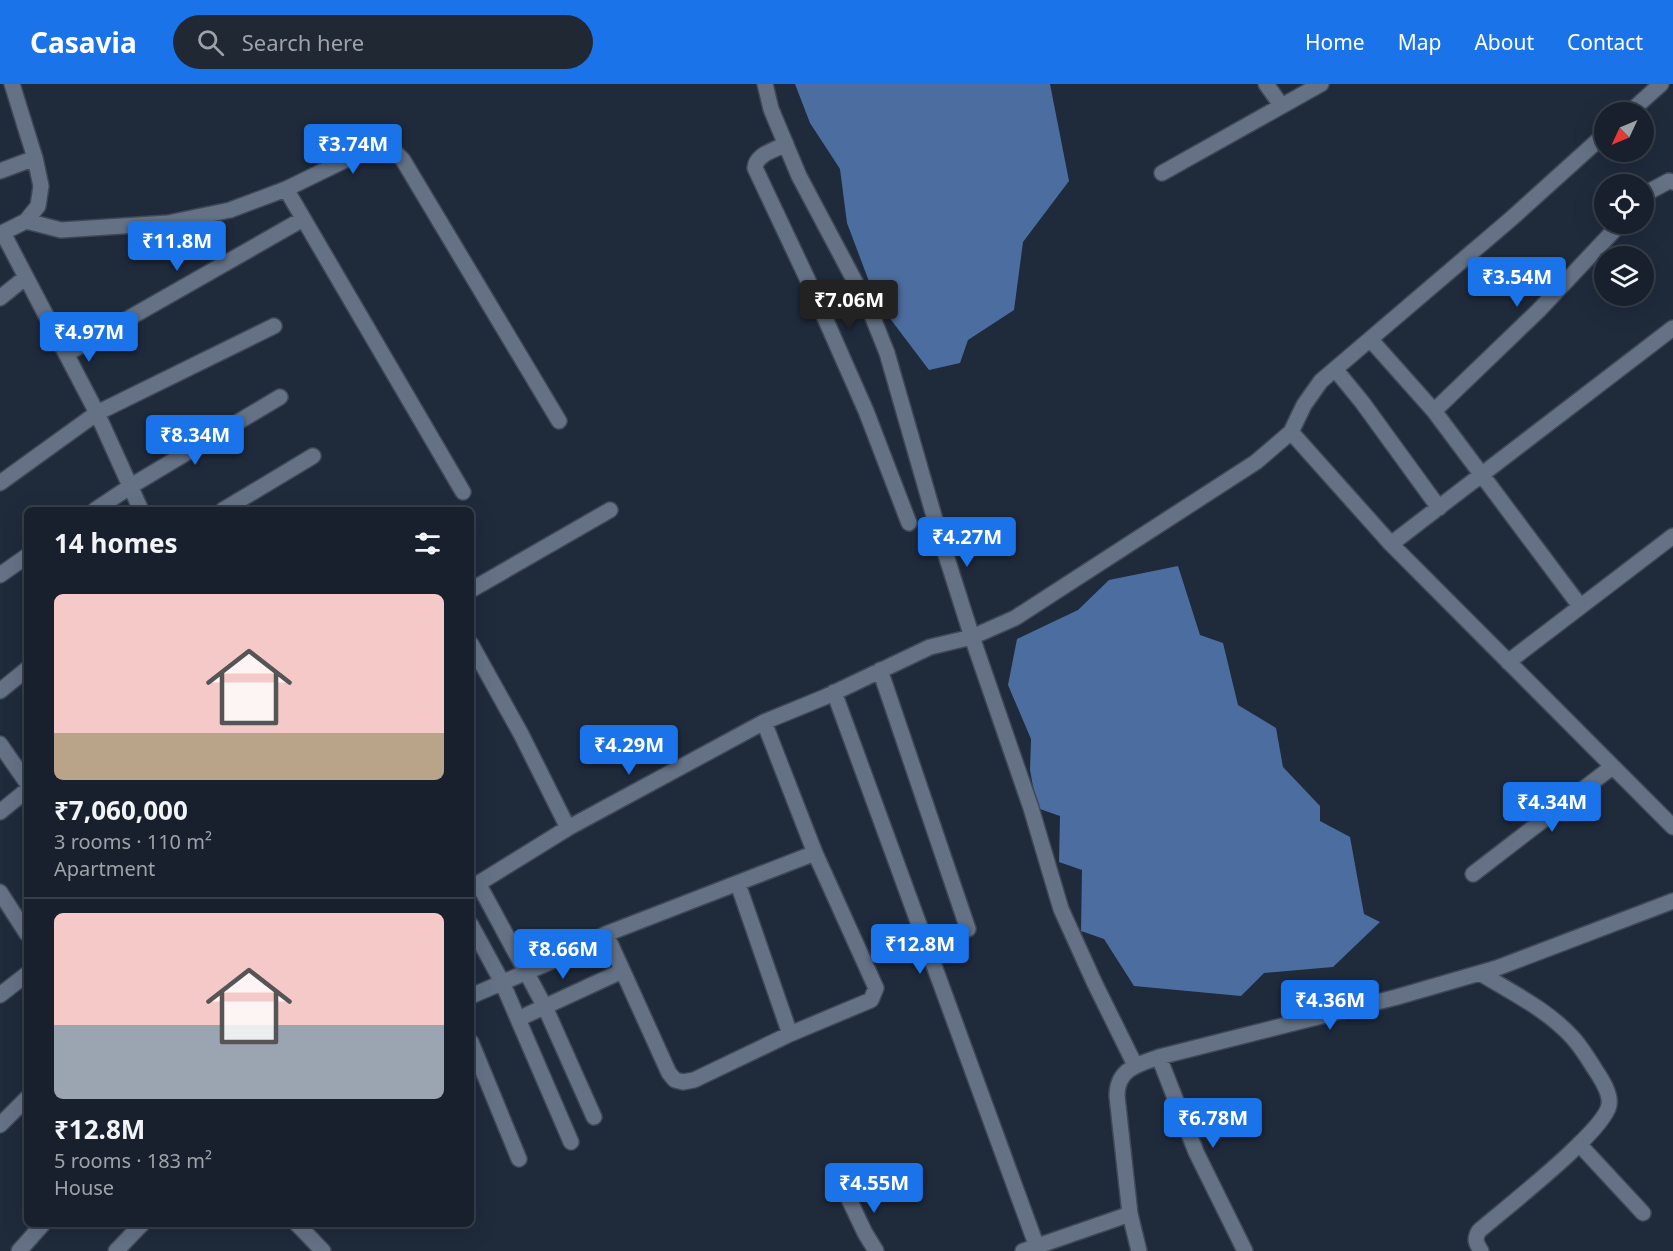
<!DOCTYPE html>
<html lang="en">
<head>
<meta charset="utf-8">
<style>
	:root { --surface:#17202c; --page:#202834; --text:#f1f3f6; --muted:#9ea3a9; --line:#363e48; --accent:#1a73e8 }
	body { margin:0; font-family:"Noto Sans",sans-serif; background:var(--page); color:var(--text); height:100vh; display:flex; flex-direction:column; font-size:22px; white-space:nowrap }
	* { box-sizing:border-box; margin:0 }
	p { font-size:20px; color:var(--muted) }
	.icon { flex:none; width:33px; height:33px; fill:none; stroke:currentColor; stroke-width:2; stroke-linecap:round; stroke-linejoin:round }
	.map { position:relative; flex:1; overflow:hidden }
	.drawer { position:absolute; left:24px; top:423px; width:450px; height:720px; display:flex; flex-direction:column; background:var(--surface); border-radius:9px; box-shadow:0 6px 24px #0002,0 0 0 2px var(--line) }
	.drawer>* { flex:none }
	.needle { width:39px; rotate:226deg }
	.tools { position:absolute; left:1594px; top:18px; display:grid; gap:12px }
	.tools a { display:grid; place-items:center; width:60px; height:60px; border-radius:50%; background:var(--surface); box-shadow:0 6px 24px #0002,0 0 0 2px var(--line); font-size:30px }
	.price { position:absolute; translate:-50% -51px; padding:0 14px; border-radius:6px; background:var(--accent); color:#fff; font-size:20px; line-height:39px; filter:drop-shadow(0 2px 3px #0008) }
	.price::after { content:''; position:absolute; left:50%; top:36px; width:18px; height:14px; margin-left:-9px; background:inherit; clip-path:polygon(0 0,100% 0,50% 100%) }
	.price.active { background:#222; color:#fff }
	ul { padding:0; list-style:none }
	li { display:grid; align-content:center; gap:12px; height:318px; padding:0 30px }
	li+li { border-top:2px solid var(--line) }
	li span { display:grid; place-items:center; height:186px; border-radius:9px; color:#555 }
	li>.icon { margin-inline-start:auto }
	span .icon { width:108px; height:108px; fill:#fffc; stroke-width:1 }
	li b { font-size:26px }
	h2 { display:flex; justify-content:space-between; align-items:center; height:72px; padding:0 30px; font-size:26px }
	header { display:flex; align-items:center; gap:36px; box-sizing:border-box; height:84px; padding:0 30px; background:var(--accent); color:#fff }
	header strong { font-size:28px }
	nav { display:flex; gap:33px; margin-inline-start:auto; font-size:21px }
	.search { width:420px; height:54px; background:var(--page); display:flex; align-items:center; gap:15px; box-sizing:border-box; padding:0 21px; border-radius:33px; color:var(--muted); font-size:22px }
	.map>svg:first-child { display:block }
	.water { fill:#4c6d9f }
	.lines { fill:none; stroke-linecap:round; stroke-linejoin:round }
	.minor-casing { stroke:#3e4856; stroke-width:18 }
	.minor { stroke:#657286; stroke-width:15 }
</style>
</head>
<body>
<header>
<strong>Casavia</strong>
<div class="search"><svg class="icon" aria-label="search" viewBox="0 0 24 24"><circle cx="10" cy="10" r="6"/><path d="M15 15l6 6"/></svg>Search here</div>
<nav><a>Home</a><a>Map</a><a>About</a><a>Contact</a></nav>
</header>
<div class="map">
<svg width="1673" height="1167" viewBox="0 0 1673 1167">
	<rect width="100%" height="100%" fill="#1f2a3b"/>
	<path class="water" d="M795,0H1050L1069,97L1023,158L1014,226L968,256L960,279L929,286L876,216L847,139L840,85L810,39Z
		M1178,482L1200,551L1223,559L1238,621L1276,644L1283,683L1320,722V737L1350,753L1364,830L1380,838L1333,883L1264,889L1241,912L1134,902L1104,855L1081,847L1082,786L1059,778L1060,732L1037,724L1030,686L1031,655L1008,601L1017,555L1078,526L1109,496Z"/>
	<g class="lines">
		<defs>
			<path id="minor" d="M765,0L771,25L799,92L869,224L887,269L938,446L972,553L1031,724L1061,825L1095,900L1135,981
				M1266,0L1281,21
				M1630,28L1661,0
				M786,60C775,66 756,70 755,84L813,207L866,327L909,439
				M0,87L35,74
				M1162,89L1321,0
				M286,105L463,408
				M1644,114L1652,106L1669,97L1673,98
				M26,137L61,146L168,139L230,126L286,105L366,66L381,63L394,67L403,76L559,337
				M3,149L97,329L141,426
				M0,150L26,137L38,122L41,102L35,74L12,0
				M0,214L26,193
				M1370,255L1434,327L1580,522
				M66,270L303,135
				M1335,285L1362,318L1439,424
				M1434,327L1539,226L1620,140
				M1291,348L1391,460L1673,743
				M0,399L97,329L274,242
				M95,426L131,402L280,313
				M223,426L313,372
				M1391,460L1673,244
				M0,491L27,472
				M471,506L610,426
				M471,560L521,650L568,744
				M1508,578L1673,452
				M880,586L968,845
				M0,607L27,585
				M834,608L1037,1163
				M0,660L27,699
				M0,728L27,706
				M1473,790L1612,683
				M478,799L545,923L594,1033
				M738,800L790,950
				M471,804L568,744L764,638L825,613L930,563L972,553L1015,534L1256,378L1291,348L1304,321L1321,297L1512,134L1605,50
				M0,808L27,850
				M471,841L502,898L571,1058
				M606,850L669,989L675,996L683,998L694,996L790,950L871,916L876,904L815,769L764,638
				M1480,889C1511,908 1548,926 1573,954C1582,964 1589,976 1596,987C1602,996 1611,1010 1609,1021C1605,1047 1504,1125 1479,1147C1474,1155 1476,1159 1481,1167
				M0,911L27,890
				M471,912L557,875L606,850L815,769
				M518,935L622,887
				M471,958L519,1075
				M1159,973L1196,1068L1245,1167
				M0,1041L27,1014
				M1579,1060L1643,1129
				M846,1109L865,1149L876,1167
				M297,1140L323,1167
				M19,1167L43,1140
				M116,1167L142,1140
				M1023,1167L1130,1130
				M1139,1167L1130,1130L1117,1012C1117,985 1137,981 1159,973L1397,913L1497,884L1673,817"/>
		</defs>
		<use href="#minor" class="minor-casing"/>
		<use href="#minor" class="minor"/>
	</g>
</svg>
<div class="tools">
<a><svg class="needle" viewBox="-14 -14 28 28"><path d="M0-13l5 13h-10z" fill="#e53935"/><path d="M0 13l5-13h-10z" fill="#9ea3a9"/></svg></a>
<a><svg class="icon" aria-label="locate" viewBox="0 0 24 24"><circle cx="12" cy="12" r="6"/><path d="M12 2v4M12 18v4M2 12h4M18 12h4"/></svg></a>
<a><svg class="icon" aria-label="layers" viewBox="0 0 24 24"><path d="M12 4l9 5-9 5-9-5zM3 14l9 5 9-5"/></svg></a>
</div>
<b class="price" style="left:353px;top:91px">₹3.74M</b>
<b class="price" style="left:177px;top:188px">₹11.8M</b>
<b class="price" style="left:1517px;top:224px">₹3.54M</b>
<b class="price active" style="left:849px;top:247px">₹7.06M</b>
<b class="price" style="left:89px;top:279px">₹4.97M</b>
<b class="price" style="left:195px;top:382px">₹8.34M</b>
<b class="price" style="left:967px;top:484px">₹4.27M</b>
<b class="price" style="left:629px;top:692px">₹4.29M</b>
<b class="price" style="left:1552px;top:749px">₹4.34M</b>
<b class="price" style="left:920px;top:891px">₹12.8M</b>
<b class="price" style="left:563px;top:896px">₹8.66M</b>
<b class="price" style="left:1330px;top:947px">₹4.36M</b>
<b class="price" style="left:1213px;top:1065px">₹6.78M</b>
<b class="price" style="left:874px;top:1130px">₹4.55M</b>
<section class="drawer">
<h2>14 homes<svg class="icon" aria-label="filters" viewBox="0 0 24 24"><path d="M4 7h16M4 17h16"/><circle cx="9" cy="7" r="2"/><circle cx="15" cy="17" r="2"/></svg></h2>
<ul>
<li><span style="background:linear-gradient(#f6c9c9 75%,#b9a48a 0)"><svg class="icon" aria-label="home" viewBox="0 0 24 24"><path d="M3 11l9-7 9 7M6 9v11h12V9"/></svg></span><div><b>₹7,060,000</b><p>3 rooms · 110 m²</p><p>Apartment</p></div></li>
<li><span style="background:linear-gradient(#f6c9c9 60%,#9aa5b1 0)"><svg class="icon" aria-label="home" viewBox="0 0 24 24"><path d="M3 11l9-7 9 7M6 9v11h12V9"/></svg></span><div><b>₹12.8M</b><p>5 rooms · 183 m²</p><p>House</p></div></li>
</ul>
</section>
</div>
</body>
</html>
